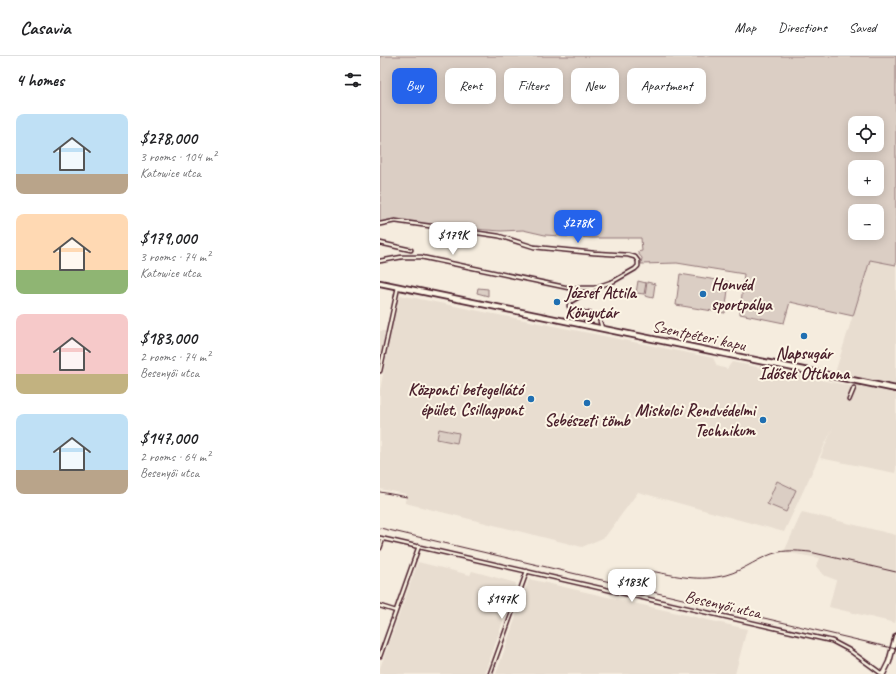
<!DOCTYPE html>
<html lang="en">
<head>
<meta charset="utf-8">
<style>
	:root { --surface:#fff; --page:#f6f6f6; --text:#202124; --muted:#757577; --line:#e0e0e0; --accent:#2563eb }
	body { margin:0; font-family:Caveat,sans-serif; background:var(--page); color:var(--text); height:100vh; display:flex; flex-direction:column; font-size:15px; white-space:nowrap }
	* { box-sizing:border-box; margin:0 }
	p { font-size:13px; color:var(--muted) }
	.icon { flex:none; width:22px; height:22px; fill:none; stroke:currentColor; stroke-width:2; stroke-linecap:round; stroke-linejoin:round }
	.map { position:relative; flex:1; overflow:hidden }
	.details { display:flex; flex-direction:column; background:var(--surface); width:380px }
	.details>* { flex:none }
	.hud { position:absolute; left:12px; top:12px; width:380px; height:36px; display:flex; gap:8px }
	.controls { position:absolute; left:468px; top:60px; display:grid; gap:8px }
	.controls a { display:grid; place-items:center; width:36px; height:36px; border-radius:8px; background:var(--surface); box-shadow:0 2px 10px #0003; font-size:20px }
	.price { position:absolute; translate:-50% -34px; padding:0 9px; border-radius:8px; background:#fff; color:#222; font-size:13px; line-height:26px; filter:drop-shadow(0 1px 2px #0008) }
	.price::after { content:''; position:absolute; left:50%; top:24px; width:12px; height:9px; margin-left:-6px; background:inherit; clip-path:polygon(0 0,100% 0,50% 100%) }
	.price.selected { background:var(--accent); color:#fff }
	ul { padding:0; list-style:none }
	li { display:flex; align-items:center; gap:12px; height:100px; padding:0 16px }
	li span { display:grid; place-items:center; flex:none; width:112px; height:80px; border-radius:8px; color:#555 }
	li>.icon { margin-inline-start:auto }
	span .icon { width:48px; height:48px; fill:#fffc; stroke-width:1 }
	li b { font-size:17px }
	h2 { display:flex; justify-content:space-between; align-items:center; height:48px; padding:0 16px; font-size:17px }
	.tag { padding:0 14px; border-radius:8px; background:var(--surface); box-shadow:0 2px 10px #0003; font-size:14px; line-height:36px }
	.tag.selected { background:var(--accent); color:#fff }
	header { display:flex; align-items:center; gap:24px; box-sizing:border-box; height:56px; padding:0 20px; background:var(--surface); border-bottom:1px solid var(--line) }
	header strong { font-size:19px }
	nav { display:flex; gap:22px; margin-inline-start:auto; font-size:14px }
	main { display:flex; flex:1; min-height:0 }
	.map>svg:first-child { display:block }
	.built { fill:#e8ddd0 }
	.green { fill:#dbcec4; stroke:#927678; fill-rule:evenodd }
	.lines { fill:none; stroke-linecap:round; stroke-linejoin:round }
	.street-casing { stroke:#4a1f2b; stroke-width:5.5 }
	.secondary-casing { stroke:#4a1f2b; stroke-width:7 }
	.primary-casing { stroke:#4a1f2b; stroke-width:8 }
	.street { stroke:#fcf5e5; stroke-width:2.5 }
	.secondary { stroke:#fcf5e5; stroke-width:4 }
	.primary { stroke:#fcf5e5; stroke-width:4.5 }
	.rail { stroke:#4a1f2b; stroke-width:1 }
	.poi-dot { fill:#1f6fb2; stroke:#fcf5e5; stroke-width:1.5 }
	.labels { text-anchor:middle; stroke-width:4; stroke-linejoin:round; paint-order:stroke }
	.poi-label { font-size:17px; font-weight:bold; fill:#4a1f2b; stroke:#fcf5e5; text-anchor:start }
	.street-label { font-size:17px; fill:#4a1f2b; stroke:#fcf5e5 }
</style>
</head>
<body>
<header>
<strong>Casavia</strong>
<nav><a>Map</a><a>Directions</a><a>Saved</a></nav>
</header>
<main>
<section class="details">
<h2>4 homes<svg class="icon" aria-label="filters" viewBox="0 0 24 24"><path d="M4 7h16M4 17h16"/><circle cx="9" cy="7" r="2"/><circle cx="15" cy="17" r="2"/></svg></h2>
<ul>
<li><span style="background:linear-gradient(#bfe0f5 75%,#b9a48a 0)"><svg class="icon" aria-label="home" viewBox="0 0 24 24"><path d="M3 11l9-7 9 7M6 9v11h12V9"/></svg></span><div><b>$278,000</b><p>3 rooms · 104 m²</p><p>Katowice utca</p></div></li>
<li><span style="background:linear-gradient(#ffd9b3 70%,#8fb573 0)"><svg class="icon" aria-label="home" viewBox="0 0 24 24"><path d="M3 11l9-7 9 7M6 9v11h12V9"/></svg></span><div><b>$179,000</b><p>3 rooms · 74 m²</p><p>Katowice utca</p></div></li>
<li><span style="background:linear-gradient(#f6c9c9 75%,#c2b280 0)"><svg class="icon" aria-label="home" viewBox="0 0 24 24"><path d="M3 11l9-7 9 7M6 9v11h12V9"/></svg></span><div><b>$183,000</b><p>2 rooms · 74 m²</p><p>Besenyői utca</p></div></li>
<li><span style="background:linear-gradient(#bfe0f5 70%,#b9a48a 0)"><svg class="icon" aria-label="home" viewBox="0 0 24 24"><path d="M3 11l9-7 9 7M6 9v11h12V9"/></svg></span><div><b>$147,000</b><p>2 rooms · 64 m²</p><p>Besenyői utca</p></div></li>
</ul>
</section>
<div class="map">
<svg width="516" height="618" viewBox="0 0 516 618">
	<rect width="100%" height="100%" fill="#f5ecde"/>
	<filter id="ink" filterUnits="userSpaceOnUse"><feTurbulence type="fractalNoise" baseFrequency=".025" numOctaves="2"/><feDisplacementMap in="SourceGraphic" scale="8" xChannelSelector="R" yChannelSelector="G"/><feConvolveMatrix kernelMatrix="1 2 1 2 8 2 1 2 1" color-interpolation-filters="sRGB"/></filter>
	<g filter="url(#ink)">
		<path class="built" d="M490,204L516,209V413L515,417L440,402L453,371L404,476L258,436L225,481L202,491L25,447L26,438L0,433V334L12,272L20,239L333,302L337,310L347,313L352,306L471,330L475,320L455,317Z
			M0,275H5L0,302Z
			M422,456L516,479V563L515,567L449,551L456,524L443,519L436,510L439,502L404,496Z
			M38,506L90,519L92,515L136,527L105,618H0V612Z
			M149,523L367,573L355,618H116Z"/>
		<path class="green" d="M0,0H516V209L490,204L473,260L410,246L404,267L360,258L364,218L297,207L261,208L262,202L257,196L262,195L261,182H212L165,179L143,174L121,175L0,166ZM475,67H497V89H475ZM475,111H497V133H475ZM475,155H497V177H475Z
			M300,218L349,226L345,257L296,249Z
			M258,225L266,227L264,238L256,237Z
			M267,226L275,228L273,242L265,240Z
			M98,232L108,233V240L97,237Z
			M59,373L79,377L77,387L57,383Z
			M397,425L416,434L406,456L387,448Z"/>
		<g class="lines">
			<defs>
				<path id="street" d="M0,168L15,165L119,180L154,191L214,197L248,199L255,201L258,205V210L255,213L234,225L214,232L190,246L189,250L191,254L216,259L219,262L222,272
					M0,187L31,194
					M0,205L22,201H41L189,232H214
					M0,315L18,231
					M469,344L474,332
					M0,482L452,585L469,594L502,618
					M0,492L3,483
					M0,550L16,555
					M0,600L39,490
					M110,618L147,515"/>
				<path id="secondary" d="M503,618L509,606L516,580"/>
				<path id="primary" d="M0,227L516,333"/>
			</defs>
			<use href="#street" class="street-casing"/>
			<use href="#secondary" class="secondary-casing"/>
			<use href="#primary" class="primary-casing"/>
			<use href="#street" class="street"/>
			<use href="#secondary" class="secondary"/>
			<use href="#primary" class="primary"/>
			<path class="rail" d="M0,436L27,441
				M0,472L516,593
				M271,515C297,520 320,526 346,519C365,514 380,500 399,496C409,494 420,495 430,496L516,516"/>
		</g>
	</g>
	<g class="poi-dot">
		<circle cx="323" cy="238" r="4"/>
		<circle cx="177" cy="246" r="4"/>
		<circle cx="424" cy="280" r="4"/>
		<circle cx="151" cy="343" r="4"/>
		<circle cx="207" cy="347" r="4"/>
		<circle cx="383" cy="364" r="4"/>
	</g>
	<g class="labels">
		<g class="poi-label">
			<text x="331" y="234">Honvéd<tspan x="331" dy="20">sportpálya</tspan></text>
			<text x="185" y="242">József Attila<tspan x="185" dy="20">Könyvtár</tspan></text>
			<text x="424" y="303" text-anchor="middle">Napsugár<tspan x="424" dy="20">Idősek Otthona</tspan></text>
			<text x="143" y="339" text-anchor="end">Központi betegellátó<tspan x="143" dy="20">épület, Csillagpont</tspan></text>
			<text x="375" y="360" text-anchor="end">Miskolci Rendvédelmi<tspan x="375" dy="20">Technikum</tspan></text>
			<text x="207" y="370" text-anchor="middle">Sebészeti tömb</text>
		</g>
		<g class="street-label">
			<text transform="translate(319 279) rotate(12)" y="6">Szentpéteri kapu</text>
			<text transform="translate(343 548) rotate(13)" y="6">Besenyői utca</text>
		</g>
	</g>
</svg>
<div class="controls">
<a><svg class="icon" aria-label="locate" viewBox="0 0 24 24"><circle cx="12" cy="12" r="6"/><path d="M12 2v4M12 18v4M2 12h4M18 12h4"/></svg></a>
<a>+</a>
<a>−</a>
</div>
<b class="price selected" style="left:198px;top:188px">$278K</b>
<b class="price" style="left:73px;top:200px">$179K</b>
<b class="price" style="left:252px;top:547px">$183K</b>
<b class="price" style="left:122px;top:564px">$147K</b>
<div class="hud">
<a class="tag selected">Buy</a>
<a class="tag">Rent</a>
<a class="tag">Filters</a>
<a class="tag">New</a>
<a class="tag">Apartment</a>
</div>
</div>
</main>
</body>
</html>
